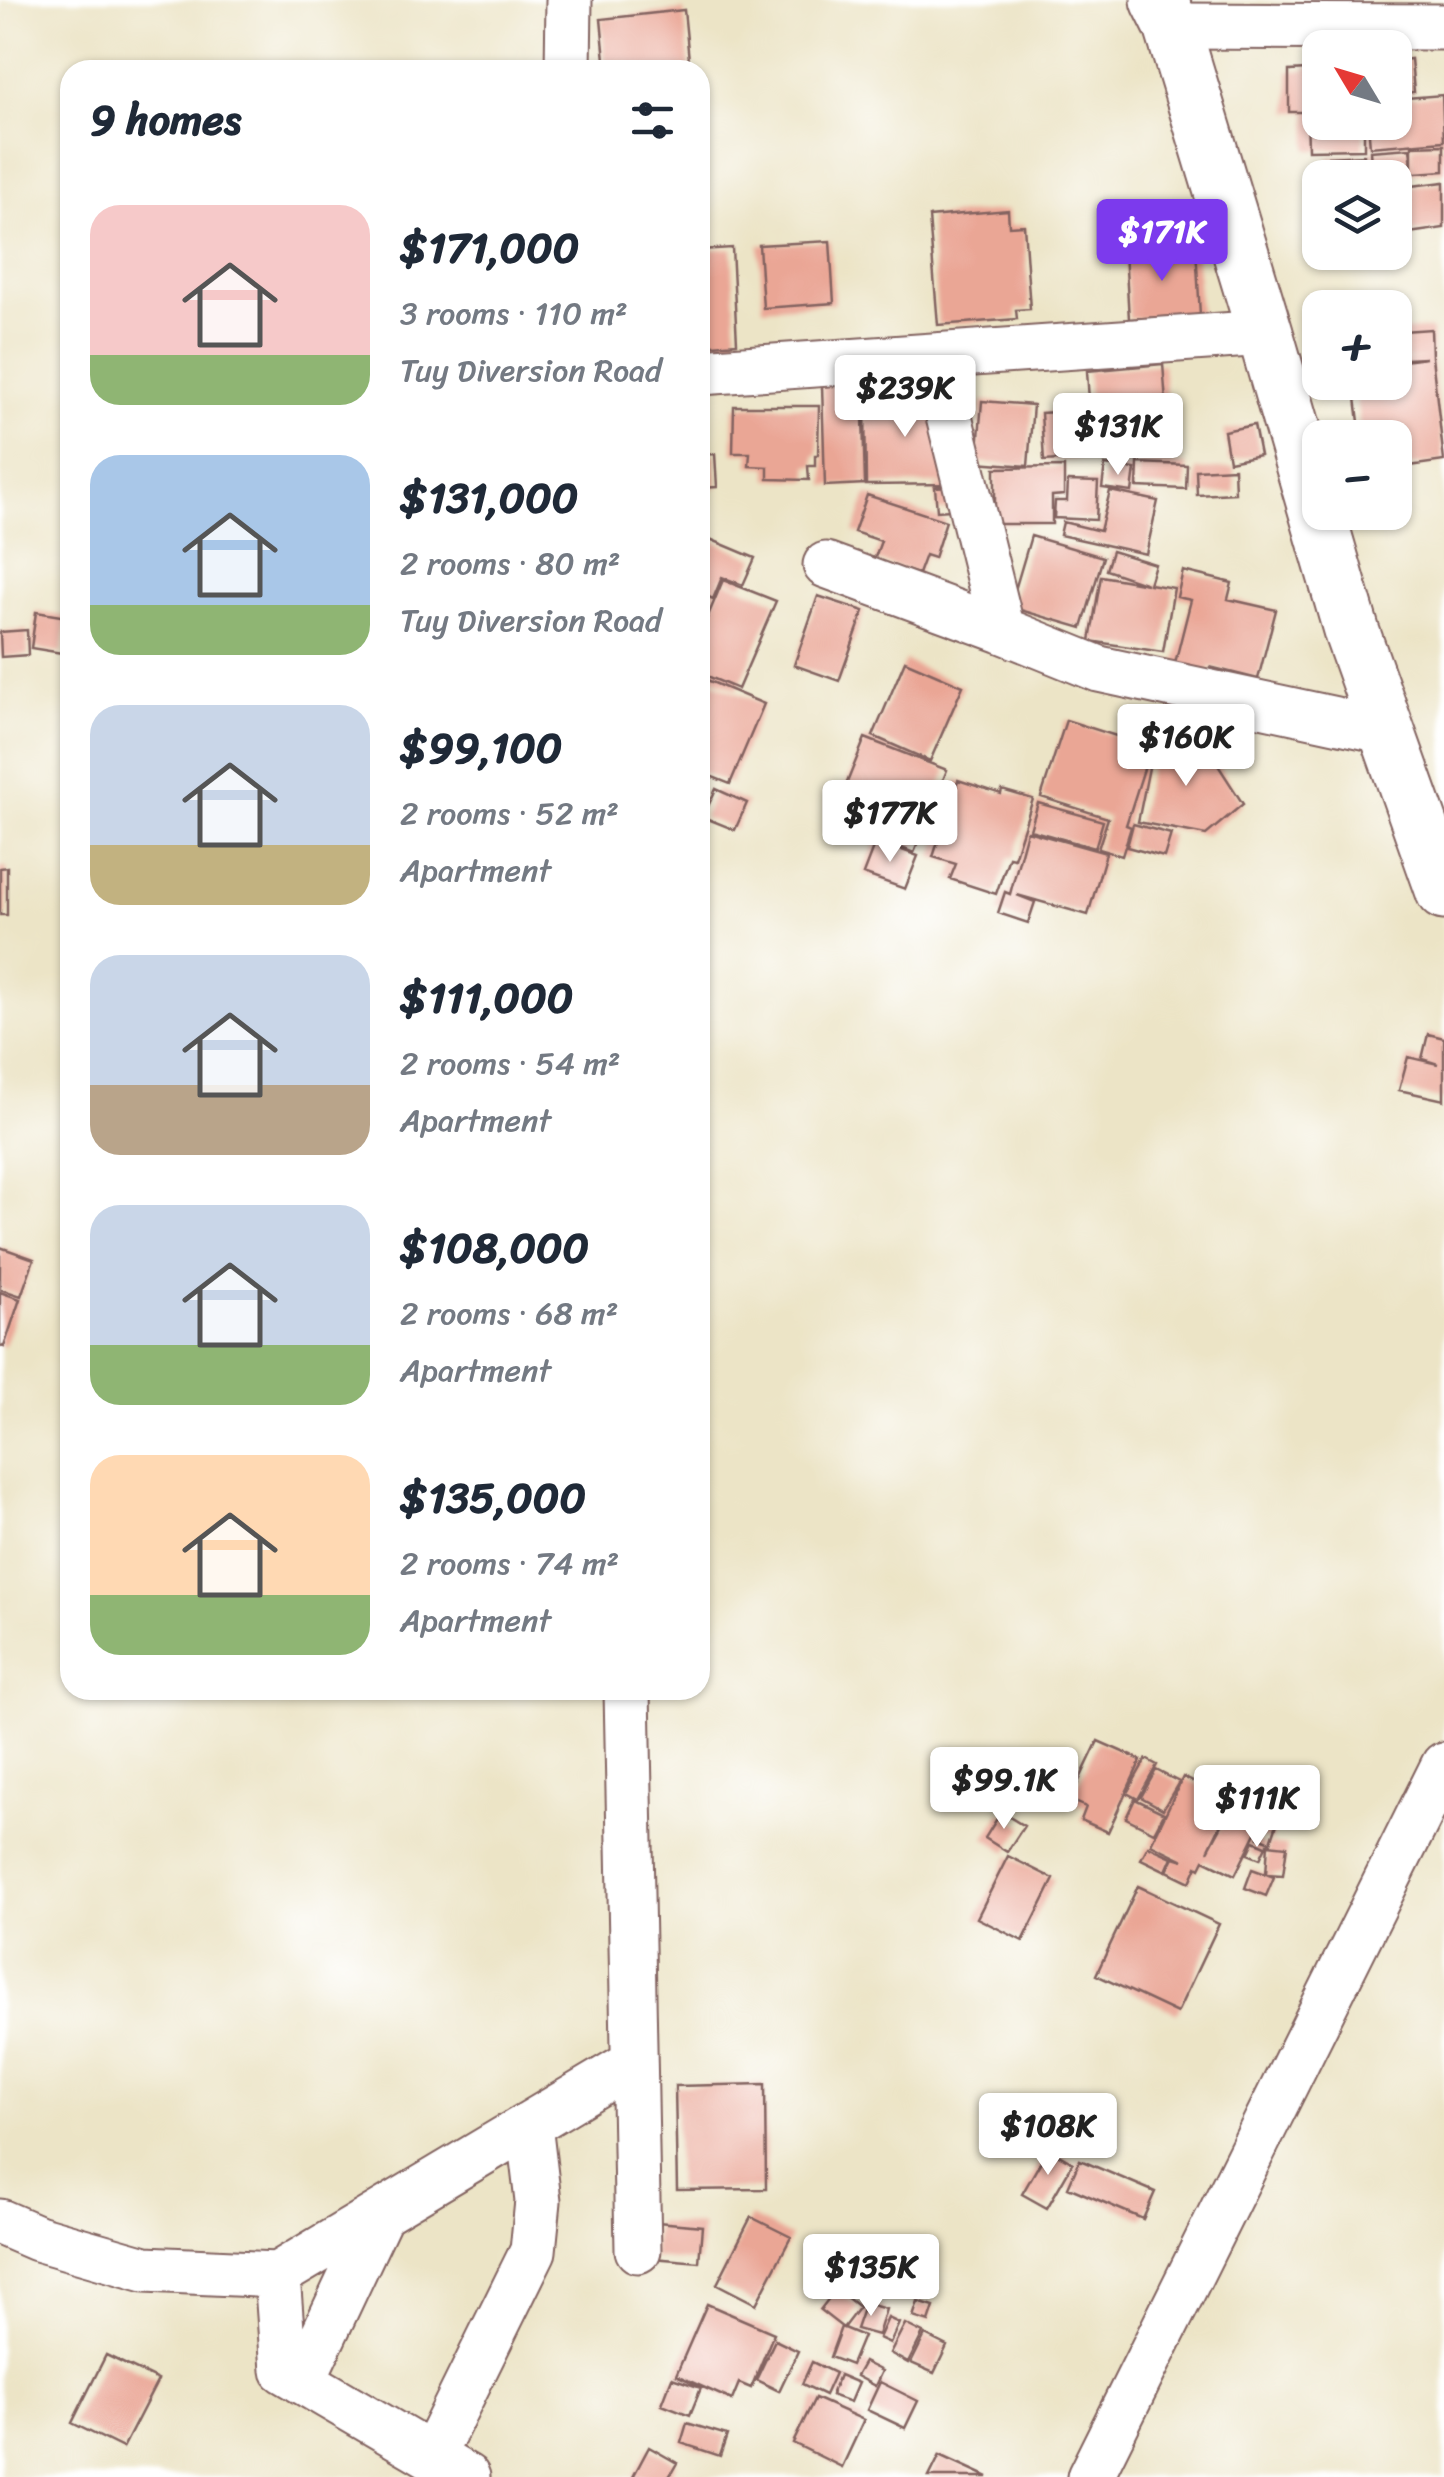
<!DOCTYPE html>
<html lang="en">
<head>
<meta charset="utf-8">
<style>
	:root { --surface:#fff; --page:#f6f6f7; --text:#1f2937; --muted:#747a83; --accent:#7c3aed }
	body { margin:0; font-family:Sriracha,sans-serif; background:var(--page); color:var(--text); height:100vh; display:flex; flex-direction:column; font-size:38px; white-space:nowrap }
	* { box-sizing:border-box; margin:0 }
	p { font-size:32px; color:var(--muted) }
	.icon { flex:none; width:55px; height:55px; fill:none; stroke:currentColor; stroke-width:2; stroke-linecap:round; stroke-linejoin:round }
	.map { position:relative; flex:1; overflow:hidden }
	.drawer { position:absolute; left:60px; top:60px; width:650px; height:1640px; display:flex; flex-direction:column; background:var(--surface); border-radius:30px; box-shadow:0 2px 8px #0004 }
	.drawer>* { flex:none }
	.needle { width:65px; rotate:308deg }
	.fabs { position:absolute; left:1302px; top:30px; display:grid; gap:20px }
	.fabs a { display:grid; place-items:center; width:110px; height:110px; border-radius:20px; background:var(--surface); box-shadow:0 2px 8px #0004; font-size:50px }
	.price { position:absolute; translate:-50% -85px; padding:0 22px; border-radius:10px; background:#fff; color:#222; font-size:32px; line-height:65px; filter:drop-shadow(0 2px 5px #0008) }
	.price::after { content:''; position:absolute; left:50%; top:60px; width:30px; height:22px; margin-left:-15px; background:inherit; clip-path:polygon(0 0,100% 0,50% 100%) }
	.price.selected { background:var(--accent); color:#fff }
	ul { padding:0; list-style:none }
	li { display:flex; align-items:center; gap:30px; height:250px; padding:0 30px }
	li span { display:grid; place-items:center; flex:none; width:280px; height:200px; border-radius:30px; color:#555 }
	li>.icon { margin-inline-start:auto }
	span .icon { width:120px; height:120px; fill:#fffc; stroke-width:1 }
	li b { font-size:42px }
	h2 { display:flex; justify-content:space-between; align-items:center; height:120px; padding:0 30px; font-size:42px }
	.map>svg:first-child { display:block }
	.building { fill:#eaa695 }
	.lines { fill:none; stroke-linecap:round; stroke-linejoin:round }
	.minor-casing { stroke:#836461; stroke-width:49 }
	.primary-casing { stroke:#836461; stroke-width:59 }
	.minor { stroke:#fff; stroke-width:45 }
	.primary { stroke:#fff; stroke-width:55 }
</style>
</head>
<body>
<div class="map">
<svg width="1444" height="2477" viewBox="0 0 1444 2477">
	<rect width="100%" height="100%" fill="#fff"/>
	<filter id="ink" filterUnits="userSpaceOnUse"><feTurbulence type="fractalNoise" baseFrequency=".01" numOctaves="2"/><feDisplacementMap in="SourceGraphic" scale="20" xChannelSelector="R" yChannelSelector="G"/><feConvolveMatrix kernelMatrix="1 2 1 2 8 2 1 2 1" color-interpolation-filters="sRGB"/></filter>
	<filter id="wash" filterUnits="userSpaceOnUse"><feTurbulence type="fractalNoise" baseFrequency=".0048" numOctaves="4" result="noise"/><feDisplacementMap in="SourceGraphic" scale="40" xChannelSelector="R" yChannelSelector="G"/><feGaussianBlur stdDeviation="2.25" result="paint"/><feColorMatrix in="noise" values="0 0 0 0 0 0 0 0 0 0 0 0 0 0 0 0 0 1.4 0 .05"/><feComposite in="paint" operator="in"/></filter>
	<g filter="url(#wash)">
		<rect width="100%" height="100%" fill="#ece4c6"/>
		<g id="blocks">
			<path class="building" d="M684,10L690,70H606L601,19Z
				M1411,59L1414,92L1395,94V61Z
				M1307,66H1320V122H1364V149L1308,150L1307,112H1289V71L1307,70Z
				M1442,95L1444,141L1370,147L1368,122H1395V99Z
				M1444,145V171L1372,176L1370,151L1410,148L1412,167V146Z
				M1364,155L1365,178H1330L1328,157Z
				M1444,182V228L1395,235V188Z
				M1008,210L1009,226L1024,225L1030,309L1016,310L1017,319L938,325L929,217Z
				M830,241L834,303L763,308L759,245Z
				M732,248L737,343L700,346V250Z
				M1196,248L1200,315L1129,319L1125,252Z
				M1431,329L1432,357L1444,461L1395,468V438H1361L1354,382H1395V362L1426,358L1405,359L1403,331Z
				M1163,364L1170,453L1093,459L1087,371Z
				M862,383L865,484L825,486L822,385Z
				M891,389H932L952,484L866,485L865,400L891,399Z
				M982,401L1033,405L1028,466L977,462Z
				M734,406H819L818,455H815V466H808L809,480L768,479V467L749,466L750,453H733Z
				M1087,410L1090,458L1044,461L1041,413Z
				M1254,425L1260,455L1229,461L1224,431Z
				M715,454L717,487L700,488V455Z
				M1138,463L1187,465L1186,489L1137,487Z
				M1105,465L1135,469L1132,492L1102,488Z
				M1064,467V495L1052,496V524H995V468Z
				M1234,468L1235,493L1197,495L1196,470Z
				M1068,481L1098,482L1096,520L1054,518L1055,501H1067Z
				M963,485L965,509L937,511L935,487Z
				M1110,491L1158,501L1146,554L1060,535L1063,522L1100,531Z
				M867,495L946,521L934,558L925,555L918,574L874,560L881,541L854,532Z
				M1031,536L1103,557L1082,628L1010,607Z
				M705,537L755,558L743,585L722,577L713,599L700,593V548Z
				M1112,551L1155,564L1149,584L1174,588L1163,652L1090,641L1101,576L1147,584L1106,570Z
				M1183,571L1232,583L1228,599L1276,610L1258,679L1210,667L1207,679L1173,671L1191,600L1177,597Z
				M723,580L776,601L738,689L700,673V635Z
				M818,596L864,611L839,681L794,665Z
				M36,612L67,617L62,653L31,648Z
				M27,630L28,655L1,657L0,632Z
				M905,661L963,686L930,761L873,736Z
				M700,677L764,704L730,784L700,772Z
				M1066,720L1151,747L1126,825L1131,827L1122,856L1098,849L1108,818L1041,797Z
				M865,738L947,770L914,853L854,829L866,798L844,790Z
				M1155,738L1205,745L1243,804L1206,835L1138,822Z
				M958,780L1001,794L1002,790L1033,799L1014,858L1009,857L996,894L950,879L956,864L933,857Z
				M716,789L747,803L735,830L703,817Z
				M1038,803L1103,821L1095,848L1030,830Z
				M1133,824L1171,834L1164,857L1127,847Z
				M1027,831L1106,853L1088,915L1017,895L1035,902L1028,923L998,913L1005,892L1010,894Z
				M876,840L918,856L905,889L863,874Z
				M7,867V915H0V868Z
				M1428,1034L1444,1038V1100L1399,1090L1408,1057L1438,1064L1422,1059Z
				M0,1247L34,1259L21,1296L0,1289Z
				M0,1292L20,1299L4,1347L0,1345Z
				M1098,1741L1141,1760L1108,1832L1081,1820L1086,1807L1070,1800Z
				M1146,1759L1157,1765L1138,1799L1127,1793Z
				M1156,1770L1179,1782L1163,1809L1141,1797Z
				M1183,1777L1232,1801L1208,1851L1233,1805L1263,1819L1235,1875L1204,1860L1200,1868L1197,1866L1190,1882L1167,1871L1174,1857L1184,1860L1151,1844Z
				M1135,1799L1164,1813L1154,1832L1126,1818Z
				M1001,1812L1024,1826L1007,1852L985,1838Z
				M1266,1819L1277,1824L1271,1842L1259,1837Z
				M1254,1841L1266,1846L1260,1859L1248,1854Z
				M1268,1844L1287,1846L1283,1875L1266,1874Z
				M1148,1846L1172,1857L1166,1871L1141,1859Z
				M1008,1856L1054,1879L1023,1941L977,1918Z
				M1252,1869L1274,1877L1266,1896L1245,1888Z
				M1138,1886L1219,1924L1177,2013L1096,1975Z
				M765,2084L766,2189L677,2190L675,2086Z
				M1048,2149L1073,2163L1047,2208L1022,2194Z
				M1080,2160L1155,2192L1143,2219L1068,2187Z
				M751,2217L791,2237L756,2304L717,2284Z
				M657,2222L702,2226L699,2262L653,2258Z
				M836,2289L859,2307L843,2328L820,2310Z
				M918,2302L934,2307L929,2322L913,2317Z
				M865,2303L886,2309L878,2335L856,2329Z
				M707,2304L774,2333L751,2388L739,2383L732,2400L676,2375Z
				M888,2318L899,2323L890,2343L879,2338Z
				M905,2324L923,2333L908,2363L890,2353Z
				M841,2327L863,2336L851,2365L830,2357Z
				M925,2335L947,2346L934,2373L911,2363Z
				M775,2340L798,2351L779,2391L756,2380Z
				M106,2355L158,2380L123,2448L72,2423Z
				M812,2362L835,2373L825,2395L802,2384Z
				M864,2362L882,2371L875,2386L856,2376Z
				M839,2375L858,2383L850,2402L831,2395Z
				M672,2378L701,2388L690,2415L662,2404Z
				M880,2382L918,2401L905,2428L867,2410Z
				M815,2398L864,2420L842,2467L793,2443Z
				M687,2423L727,2435L720,2456L681,2443Z
				M649,2447L677,2463L669,2477H633Z
				M940,2455L988,2477H929Z"/>
		</g>
	</g>
	<g filter="url(#ink)">
		<use href="#blocks" fill-opacity="0" stroke="#836461" stroke-width="2.5"/>
		<g class="lines">
			<defs>
				<path id="minor" d="M1172,26L1444,27
					M568,70L569,0
					M934,356L1002,630
					M700,372L1265,333
					M826,565L1002,630L1099,669L1387,731
					M627,1690L638,2250
					M0,2222L37,2238L145,2269L277,2275L634,2062
					M277,2275L284,2370L467,2477
					M302,2381L381,2213
					M432,2456L533,2251L538,2201L529,2125
					M1090,2477L1444,1765"/>
				<path id="primary" d="M1159,0L1172,26L1265,333L1352,633L1444,892"/>
			</defs>
			<use href="#minor" class="minor-casing"/>
			<use href="#primary" class="primary-casing"/>
			<use href="#minor" class="minor"/>
			<use href="#primary" class="primary"/>
		</g>
	</g>
</svg>
<div class="fabs">
<a><svg class="needle" viewBox="-14 -14 28 28"><path d="M0-13l5 13h-10z" fill="#e53935"/><path d="M0 13l5-13h-10z" fill="#747a83"/></svg></a>
<a><svg class="icon" aria-label="layers" viewBox="0 0 24 24"><path d="M12 4l9 5-9 5-9-5zM3 14l9 5 9-5"/></svg></a>
<a>+</a>
<a>−</a>
</div>
<b class="price selected" style="left:1162px;top:284px">$171K</b>
<b class="price" style="left:905px;top:440px">$239K</b>
<b class="price" style="left:1118px;top:478px">$131K</b>
<b class="price" style="left:1186px;top:789px">$160K</b>
<b class="price" style="left:890px;top:865px">$177K</b>
<b class="price" style="left:1004px;top:1832px">$99.1K</b>
<b class="price" style="left:1257px;top:1850px">$111K</b>
<b class="price" style="left:1048px;top:2178px">$108K</b>
<b class="price" style="left:871px;top:2319px">$135K</b>
<section class="drawer">
<h2>9 homes<svg class="icon" aria-label="filters" viewBox="0 0 24 24"><path d="M4 7h16M4 17h16"/><circle cx="9" cy="7" r="2"/><circle cx="15" cy="17" r="2"/></svg></h2>
<ul>
<li><span style="background:linear-gradient(#f6c9c9 75%,#8fb573 0)"><svg class="icon" aria-label="home" viewBox="0 0 24 24"><path d="M3 11l9-7 9 7M6 9v11h12V9"/></svg></span><div><b>$171,000</b><p>3 rooms · 110 m²</p><p>Tuy Diversion Road</p></div></li>
<li><span style="background:linear-gradient(#a9c7e8 75%,#8fb573 0)"><svg class="icon" aria-label="home" viewBox="0 0 24 24"><path d="M3 11l9-7 9 7M6 9v11h12V9"/></svg></span><div><b>$131,000</b><p>2 rooms · 80 m²</p><p>Tuy Diversion Road</p></div></li>
<li><span style="background:linear-gradient(#c9d6e8 70%,#c2b280 0)"><svg class="icon" aria-label="home" viewBox="0 0 24 24"><path d="M3 11l9-7 9 7M6 9v11h12V9"/></svg></span><div><b>$99,100</b><p>2 rooms · 52 m²</p><p>Apartment</p></div></li>
<li><span style="background:linear-gradient(#c9d6e8 65%,#b9a48a 0)"><svg class="icon" aria-label="home" viewBox="0 0 24 24"><path d="M3 11l9-7 9 7M6 9v11h12V9"/></svg></span><div><b>$111,000</b><p>2 rooms · 54 m²</p><p>Apartment</p></div></li>
<li><span style="background:linear-gradient(#c9d6e8 70%,#8fb573 0)"><svg class="icon" aria-label="home" viewBox="0 0 24 24"><path d="M3 11l9-7 9 7M6 9v11h12V9"/></svg></span><div><b>$108,000</b><p>2 rooms · 68 m²</p><p>Apartment</p></div></li>
<li><span style="background:linear-gradient(#ffd9b3 70%,#8fb573 0)"><svg class="icon" aria-label="home" viewBox="0 0 24 24"><path d="M3 11l9-7 9 7M6 9v11h12V9"/></svg></span><div><b>$135,000</b><p>2 rooms · 74 m²</p><p>Apartment</p></div></li>
</ul>
</section>
</div>
</body>
</html>
